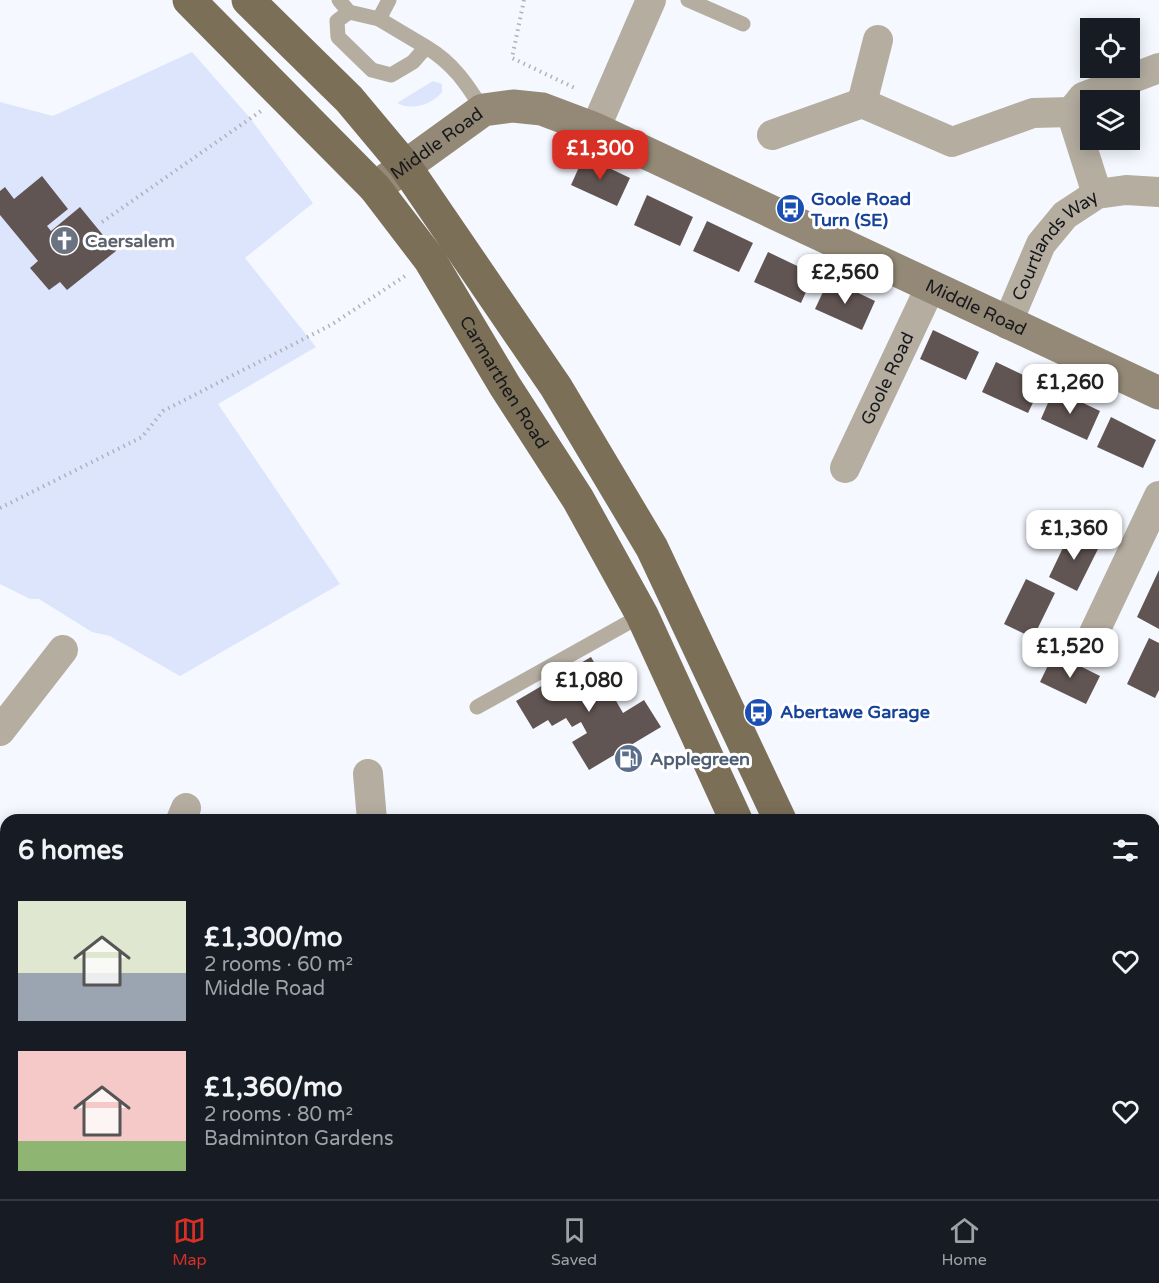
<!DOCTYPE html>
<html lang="en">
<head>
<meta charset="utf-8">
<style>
	:root { --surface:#171b24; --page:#242831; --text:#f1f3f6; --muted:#9ea1a6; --line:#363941; --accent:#d93025 }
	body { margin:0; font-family:"Varela Round",sans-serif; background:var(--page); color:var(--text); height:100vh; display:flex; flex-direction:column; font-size:22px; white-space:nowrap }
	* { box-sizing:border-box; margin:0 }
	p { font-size:20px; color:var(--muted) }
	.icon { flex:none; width:33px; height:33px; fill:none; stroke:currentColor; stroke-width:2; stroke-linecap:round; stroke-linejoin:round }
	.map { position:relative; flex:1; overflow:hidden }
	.panel { position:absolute; left:0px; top:814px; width:1160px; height:386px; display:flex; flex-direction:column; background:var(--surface); border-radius:18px 18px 0 0; box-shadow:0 3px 15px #0003 }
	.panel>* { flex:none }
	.tools { position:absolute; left:1080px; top:18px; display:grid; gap:12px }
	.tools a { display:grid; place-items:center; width:60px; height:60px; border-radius:0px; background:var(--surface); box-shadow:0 3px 15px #0003; font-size:30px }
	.price { position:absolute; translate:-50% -51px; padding:0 14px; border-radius:12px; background:#fff; color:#222; font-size:20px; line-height:39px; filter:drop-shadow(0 2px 3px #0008) }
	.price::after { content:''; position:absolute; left:50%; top:36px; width:18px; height:14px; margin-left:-9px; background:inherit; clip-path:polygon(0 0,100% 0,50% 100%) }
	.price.on { background:var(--accent); color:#fff }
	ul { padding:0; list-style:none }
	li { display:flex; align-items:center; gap:18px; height:150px; padding:0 18px }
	li span { display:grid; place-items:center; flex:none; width:168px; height:120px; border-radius:0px; color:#555 }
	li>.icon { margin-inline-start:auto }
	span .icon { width:72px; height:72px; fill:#fffc; stroke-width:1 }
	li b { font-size:26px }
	h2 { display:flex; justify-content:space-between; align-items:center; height:72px; padding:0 18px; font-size:26px }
	.menu { display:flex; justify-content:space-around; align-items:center; height:84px; border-top:2px solid var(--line); background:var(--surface); font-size:16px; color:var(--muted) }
	.menu a { display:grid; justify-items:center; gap:3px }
	.menu .on { color:var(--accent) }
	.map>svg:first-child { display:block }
	.commercial { fill:#f0ebfc }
	.built { fill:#e7ecfa }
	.green { fill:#dde5fd }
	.building { fill:#615553 }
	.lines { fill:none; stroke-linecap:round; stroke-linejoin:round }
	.path { stroke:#afb2b8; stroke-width:4; stroke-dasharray:1.5 4.5; stroke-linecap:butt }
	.lane { stroke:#b4ada0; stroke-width:15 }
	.street { stroke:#b4ada0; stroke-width:30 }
	.secondary { stroke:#938976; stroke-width:33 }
	.primary { stroke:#7c6f58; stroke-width:33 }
	.labels { text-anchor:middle; stroke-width:6; stroke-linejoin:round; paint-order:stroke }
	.street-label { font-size:18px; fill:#17181c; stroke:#fff }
	.transit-label { font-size:18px; font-weight:bold; fill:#164399; stroke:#fff; text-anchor:start }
	.worship-label { font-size:18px; font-weight:bold; fill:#5b616d; stroke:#fff; text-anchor:start }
	.service-label { font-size:18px; font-weight:bold; fill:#4e5e75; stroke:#fff; text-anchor:start }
</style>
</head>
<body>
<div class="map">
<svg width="1159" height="1199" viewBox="0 0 1159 1199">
	<rect width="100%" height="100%" fill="#f5f8ff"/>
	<path class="commercial" d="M739,1194H907L909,1199H740Z"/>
	<path class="built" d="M0,1101L6,1102V1194H693L695,1199H0Z"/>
	<path class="green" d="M192,52L250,118L313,203L245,258L316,347L218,404L340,584L180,676L110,636L92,632L39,599H30L0,584V102L53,116Z
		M433,81L442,84V92C432,105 411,111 397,103Z"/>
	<path class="building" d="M584,156L630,178L617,206L571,185Z
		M42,176L68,209L47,226L51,231L80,207L116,251L67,290L60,282L49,290L30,268L38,261L0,215V191L5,187L14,199Z
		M647,195L693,217L680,246L634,225Z
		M707,221L753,243L739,272L693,251Z
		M768,252L814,274L801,303L754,282Z
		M829,279L875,301L862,330L815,309Z
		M933,330L979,352L966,380L920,359Z
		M996,362L1042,384L1028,413L982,392Z
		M1054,389L1100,411L1087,440L1041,419Z
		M1111,417L1156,440L1143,468L1097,447Z
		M1071,531L1100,545L1077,591L1049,577Z
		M1159,570V629L1137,617Z
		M1026,579L1055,593L1033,638L1004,624Z
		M1149,638L1159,643V690L1155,698L1127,684Z
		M1054,653L1100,676L1086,704L1040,682Z
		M591,657L623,713L644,700L661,727L589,770L572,742L587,733L581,722L572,727L566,718L552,726L548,720L533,729L516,701Z
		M1159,1040V1065L1154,1068V1043Z
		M0,1183L6,1184V1194H28L27,1199H0Z
		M36,1194H174L192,1198L35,1199Z
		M752,1194H832L834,1199H753Z
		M1022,1194H1094L1097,1199H1026Z"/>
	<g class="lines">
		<path class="path" d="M524,0L512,58L577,89
			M102,222L261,111
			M0,508L142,437L163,411L331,325L408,274"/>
		<path class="lane" d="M339,0L349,12L379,19L426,47L413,62L391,75L372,70L338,37L337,21L349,12
			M688,0L743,24
			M379,19L389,0
			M426,47C453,63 467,84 483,110
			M477,707L642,615
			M1154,1088L1159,1085
			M867,1194L868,1199
			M436,1199L442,1194
			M531,1199L543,1194
			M571,1199V1194"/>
		<g class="street">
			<path d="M862,103L878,40"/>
			<path d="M1071,112L1083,97L1159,68"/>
			<path d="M1071,112L1097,194"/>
			<path d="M595,129L651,0"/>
			<path d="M772,135L862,103L952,142L1033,113L1071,112"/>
			<path id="s1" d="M1007,324L1041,244L1065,215L1097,194L1126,190L1159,192"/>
			<path id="s2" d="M845,468L930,288"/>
			<path d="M1094,633L1159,496"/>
			<path d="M0,731L63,650"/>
			<path d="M368,774L372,820"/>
			<path d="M181,820L186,808"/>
			<path d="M0,874L6,877"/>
			<path d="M1154,986L1159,983"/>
			<path d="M0,1090L6,1091"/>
			<path d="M727,1194L728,1199"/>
		</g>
		<path class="secondary" id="s3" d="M375,188L483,110L513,106L542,109L595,129L1159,393"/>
		<g class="primary">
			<path id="s4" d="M189,0L375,188L430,260L505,386L578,499L642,615L736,820"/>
			<path d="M248,0L349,99L405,166L556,387L652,548L780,820"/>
			<path d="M942,1194L945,1199"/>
			<path d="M984,1194L987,1199"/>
		</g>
	</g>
	<defs>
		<symbol id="bus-disc" viewBox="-11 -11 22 22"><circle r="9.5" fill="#1a4fb4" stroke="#fff"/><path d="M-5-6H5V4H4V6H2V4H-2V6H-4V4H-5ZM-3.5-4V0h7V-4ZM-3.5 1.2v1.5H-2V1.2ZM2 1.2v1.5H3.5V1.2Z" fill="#fff"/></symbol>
		<symbol id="church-disc" viewBox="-11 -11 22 22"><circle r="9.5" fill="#6b7280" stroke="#fff"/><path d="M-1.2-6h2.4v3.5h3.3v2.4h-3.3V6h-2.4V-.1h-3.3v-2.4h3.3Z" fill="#fff"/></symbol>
		<symbol id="fuel-disc" viewBox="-11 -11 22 22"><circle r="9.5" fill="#5c6f8a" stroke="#fff"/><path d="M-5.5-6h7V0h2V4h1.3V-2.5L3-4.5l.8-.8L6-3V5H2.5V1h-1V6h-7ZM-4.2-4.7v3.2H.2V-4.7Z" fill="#fff"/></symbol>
	</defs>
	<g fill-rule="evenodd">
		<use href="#bus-disc" x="774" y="192" width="33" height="33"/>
		<use href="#church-disc" x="48" y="224" width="33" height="33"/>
		<use href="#bus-disc" x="742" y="696" width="33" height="33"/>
		<use href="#fuel-disc" x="612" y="742" width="33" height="33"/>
	</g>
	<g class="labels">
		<g class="street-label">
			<text dy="6" stroke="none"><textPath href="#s3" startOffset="76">Middle Road</textPath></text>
			<text dy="6" stroke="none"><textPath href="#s1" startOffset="94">Courtlands Way</textPath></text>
			<text dy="6" stroke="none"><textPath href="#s3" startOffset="670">Middle Road</textPath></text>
			<text dy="6" stroke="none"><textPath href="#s2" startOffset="99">Goole Road</textPath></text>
			<text dy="6" stroke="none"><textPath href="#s4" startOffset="498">Carmarthen Road</textPath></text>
		</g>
		<g class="transit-label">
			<text x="811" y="205">Goole Road<tspan x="811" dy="21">Turn (SE)</tspan></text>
			<text x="780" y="718">Abertawe Garage</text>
		</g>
		<g class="worship-label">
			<text x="85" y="247">Caersalem</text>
		</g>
		<g class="service-label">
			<text x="650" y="765">Applegreen</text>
		</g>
	</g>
</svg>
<div class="tools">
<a><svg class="icon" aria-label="locate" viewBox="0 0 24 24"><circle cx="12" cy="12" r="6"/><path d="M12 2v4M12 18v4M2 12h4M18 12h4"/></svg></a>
<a><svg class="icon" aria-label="layers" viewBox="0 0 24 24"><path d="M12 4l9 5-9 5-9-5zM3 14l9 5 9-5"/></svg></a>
</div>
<b class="price on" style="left:600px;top:181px">£1,300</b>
<b class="price" style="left:845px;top:305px">£2,560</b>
<b class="price" style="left:1070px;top:415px">£1,260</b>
<b class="price" style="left:1074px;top:561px">£1,360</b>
<b class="price" style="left:1070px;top:679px">£1,520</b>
<b class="price" style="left:589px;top:713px">£1,080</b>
<section class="panel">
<h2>6 homes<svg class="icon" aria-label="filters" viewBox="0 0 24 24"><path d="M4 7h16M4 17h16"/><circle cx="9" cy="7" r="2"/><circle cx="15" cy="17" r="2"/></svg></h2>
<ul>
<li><span style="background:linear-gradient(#dfe7d0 60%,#9aa5b1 0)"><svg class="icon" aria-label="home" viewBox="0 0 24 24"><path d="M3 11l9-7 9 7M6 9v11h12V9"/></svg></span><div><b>£1,300/mo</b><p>2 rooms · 60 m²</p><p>Middle Road</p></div><svg class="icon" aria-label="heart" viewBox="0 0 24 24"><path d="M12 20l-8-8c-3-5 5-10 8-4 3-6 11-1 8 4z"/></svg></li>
<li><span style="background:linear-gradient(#f6c9c9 75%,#8fb573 0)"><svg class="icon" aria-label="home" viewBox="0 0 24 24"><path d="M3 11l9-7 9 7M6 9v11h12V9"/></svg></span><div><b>£1,360/mo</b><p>2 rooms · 80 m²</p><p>Badminton Gardens</p></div><svg class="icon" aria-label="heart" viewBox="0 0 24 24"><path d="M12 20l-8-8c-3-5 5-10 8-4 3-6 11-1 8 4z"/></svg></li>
</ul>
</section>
</div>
<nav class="menu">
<a class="on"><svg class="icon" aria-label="map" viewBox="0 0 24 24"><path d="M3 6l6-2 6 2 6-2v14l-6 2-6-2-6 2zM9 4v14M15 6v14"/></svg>Map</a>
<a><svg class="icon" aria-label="saved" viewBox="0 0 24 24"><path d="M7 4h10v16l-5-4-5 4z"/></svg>Saved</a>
<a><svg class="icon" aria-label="home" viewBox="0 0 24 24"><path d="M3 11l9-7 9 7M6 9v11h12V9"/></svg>Home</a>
</nav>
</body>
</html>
